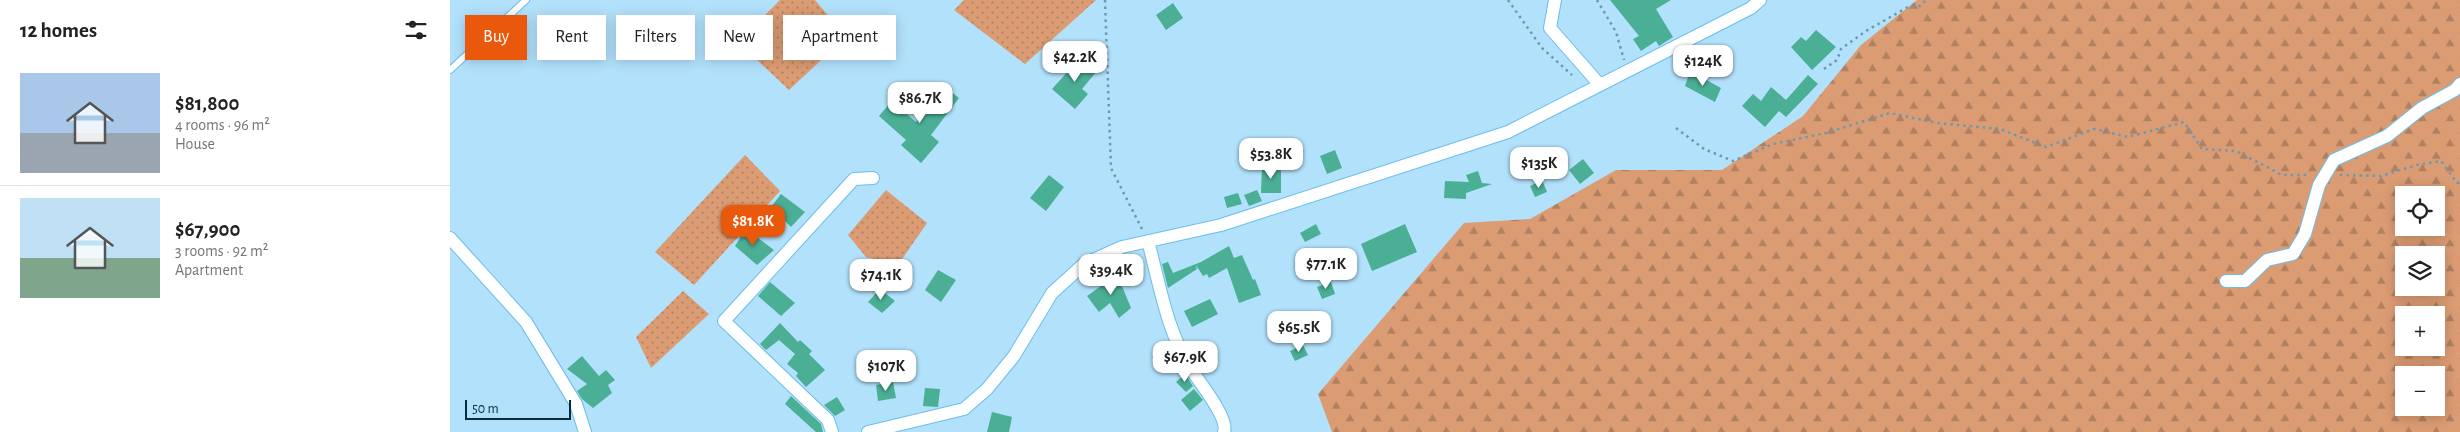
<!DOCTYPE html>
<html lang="en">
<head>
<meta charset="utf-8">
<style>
	:root { --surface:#fff; --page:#f6f6f6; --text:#222; --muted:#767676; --line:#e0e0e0; --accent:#ea580c }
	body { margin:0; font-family:"Alegreya Sans",sans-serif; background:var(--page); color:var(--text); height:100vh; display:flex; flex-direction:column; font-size:19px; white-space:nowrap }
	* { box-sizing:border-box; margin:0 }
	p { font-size:16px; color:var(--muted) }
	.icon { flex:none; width:28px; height:28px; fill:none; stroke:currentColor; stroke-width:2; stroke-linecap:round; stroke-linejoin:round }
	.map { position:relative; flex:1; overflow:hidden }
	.details { display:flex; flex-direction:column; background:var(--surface); width:450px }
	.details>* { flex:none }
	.guide { position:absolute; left:15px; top:15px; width:475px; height:45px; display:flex; gap:10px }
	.controls { position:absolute; left:1945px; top:186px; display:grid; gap:10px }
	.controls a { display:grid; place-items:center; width:50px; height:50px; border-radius:0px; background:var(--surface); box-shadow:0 2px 12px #0003; font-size:25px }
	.scale { position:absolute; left:15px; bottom:12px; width:106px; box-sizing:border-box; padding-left:5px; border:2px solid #082d3f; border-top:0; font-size:14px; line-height:18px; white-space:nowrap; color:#082d3f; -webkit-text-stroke:4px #b2e1fc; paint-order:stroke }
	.price { position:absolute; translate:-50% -42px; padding:0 11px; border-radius:10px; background:#fff; color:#222; font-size:16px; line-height:32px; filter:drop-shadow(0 1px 2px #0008) }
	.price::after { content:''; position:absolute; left:50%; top:30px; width:15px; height:11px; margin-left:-8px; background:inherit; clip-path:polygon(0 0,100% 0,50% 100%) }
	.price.current { background:var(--accent); color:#fff }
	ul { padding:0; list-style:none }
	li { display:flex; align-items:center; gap:15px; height:125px; padding:0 20px }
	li+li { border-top:1px solid var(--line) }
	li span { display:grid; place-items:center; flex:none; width:140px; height:100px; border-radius:0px; color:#555 }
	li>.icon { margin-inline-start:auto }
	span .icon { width:60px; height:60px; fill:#fffc; stroke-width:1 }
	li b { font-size:21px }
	h2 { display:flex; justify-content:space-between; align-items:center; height:60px; padding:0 20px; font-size:21px }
	.tag { padding:0 18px; border-radius:0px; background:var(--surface); box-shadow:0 2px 12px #0003; font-size:18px; line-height:45px }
	.tag.current { background:var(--accent); color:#fff }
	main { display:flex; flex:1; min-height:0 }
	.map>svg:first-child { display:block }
	.grass { fill:url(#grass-dots) }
	.forest { fill:url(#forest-firs); fill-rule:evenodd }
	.building { fill:#4aaf95 }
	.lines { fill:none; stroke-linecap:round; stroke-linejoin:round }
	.service-casing { stroke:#6bbde9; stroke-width:8 }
	.minor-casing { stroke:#6bbde9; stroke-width:14 }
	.path { stroke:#6d98af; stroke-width:2.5; stroke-dasharray:2.5 4; stroke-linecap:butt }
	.service { stroke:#fff; stroke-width:6 }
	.minor { stroke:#fff; stroke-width:12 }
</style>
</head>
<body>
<main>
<section class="details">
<h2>12 homes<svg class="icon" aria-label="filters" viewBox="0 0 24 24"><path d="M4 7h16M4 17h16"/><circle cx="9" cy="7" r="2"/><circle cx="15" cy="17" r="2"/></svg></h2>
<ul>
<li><span style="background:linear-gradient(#a9c7e8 60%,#9aa5b1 0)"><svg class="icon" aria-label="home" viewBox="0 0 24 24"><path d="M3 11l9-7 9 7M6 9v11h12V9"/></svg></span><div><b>$81,800</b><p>4 rooms · 96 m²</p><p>House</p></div></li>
<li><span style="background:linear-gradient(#bfe0f5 60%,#7fa58c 0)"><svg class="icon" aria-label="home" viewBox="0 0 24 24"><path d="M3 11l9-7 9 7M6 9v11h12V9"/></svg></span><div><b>$67,900</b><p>3 rooms · 92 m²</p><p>Apartment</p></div></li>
</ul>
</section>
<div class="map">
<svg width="2010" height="432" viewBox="0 0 2010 432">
	<defs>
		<pattern id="grass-dots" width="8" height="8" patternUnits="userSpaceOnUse" patternTransform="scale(1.25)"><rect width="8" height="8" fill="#dc9c73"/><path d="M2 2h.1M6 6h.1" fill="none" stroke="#b08060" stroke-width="1.8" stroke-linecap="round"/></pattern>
		<pattern id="forest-firs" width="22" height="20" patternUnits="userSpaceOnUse" patternTransform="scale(1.25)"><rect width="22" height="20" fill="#dc9c73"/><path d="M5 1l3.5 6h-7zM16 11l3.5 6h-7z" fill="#b08060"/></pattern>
	</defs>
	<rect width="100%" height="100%" fill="#b2e1fc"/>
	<path class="grass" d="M330,0H365L396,37L339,90L288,42Z
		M514,0H646L575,64L504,10Z
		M295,155L330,191L244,285L205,252Z
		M436,190L477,223L448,265L416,257L398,235Z
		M233,291L259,314L201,368L186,337Z"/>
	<path class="forest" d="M1467,0H2010V432H882L868,394L1014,223L1080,219L1166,170H1272L1353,116L1411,45ZM1954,195H1986V228H1954ZM1954,255H1986V288H1954ZM1954,315H1986V348H1954ZM1954,375H1986V408H1954Z"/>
	<path class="building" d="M1160,0H1221L1206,9L1223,37L1209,46L1206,41L1191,51L1183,39L1189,36Z
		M723,3L733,18L716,30L706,15Z
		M1366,30L1386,47L1362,70L1341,47L1351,37L1356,41Z
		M630,58L647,71L632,89L638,94L625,109L602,89Z
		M1240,71L1271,88L1265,102L1235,86Z
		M1358,75L1368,84L1336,117L1329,111L1315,127L1292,106L1303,94L1311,101L1321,87L1336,100Z
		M494,86L509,98L481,135L489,142L471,163L451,145L456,140L429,116L442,101L466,122Z
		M885,150L892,168L877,174L870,156Z
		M1133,159L1144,173L1130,184L1119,170Z
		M812,166L831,167V193H811Z
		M1028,171L1032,183L1042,184L1016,193V199L994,198L995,181L1019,182L1016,175Z
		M599,175L614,187L596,211L580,198Z
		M1092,180L1097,192L1085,197L1080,186Z
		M807,190L812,201L799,206L794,195Z
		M788,193L792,204L777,208L774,197Z
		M331,194L355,212L341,227L321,207Z
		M866,224L871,234L855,242L850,233Z
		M955,224L967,252L922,271L911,244Z
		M296,229L324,250L307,265L285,246Z
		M779,246L784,258L792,255L803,280L805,279L811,295L789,303L777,268L759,278L757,274L753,276L746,265L747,269L718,288L712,264L718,262L723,273L751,262Z
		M488,270L506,280L491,302L475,290Z
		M667,274L681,308L669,318L660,303L649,312L637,296L651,286L649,281Z
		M320,282L345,303L331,316L308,296Z
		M881,282L885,294L872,299L867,287Z
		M430,289L445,301L432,313L418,302Z
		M760,299L768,314L742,327L734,311Z
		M330,323L348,342L350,340L362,351L359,354L375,370L356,387L346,376L348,373L337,364L345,354L329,340L316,350L310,344Z
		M853,345L858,355L845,361L840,351Z
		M718,346L726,358L710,369L702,357Z
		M132,356L149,376L156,370L165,380L158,385L162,393L143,408L132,399L127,391L137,384L117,369Z
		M735,374L743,386L736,392L726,382Z
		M443,382L446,398L428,401L426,385Z
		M475,388L490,389L488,407L473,406Z
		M744,389L753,400L740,411L731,400Z
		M341,396L371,424L373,432H366L335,404Z
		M387,397L395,410L385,416L374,405Z
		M542,412L562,417L559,432H537Z"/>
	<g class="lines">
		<defs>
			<path id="service" d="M0,70L76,0"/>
			<path id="minor" d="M1105,0L1100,28L1150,85
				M0,238L76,322L126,404L135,432
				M698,241C710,286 717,333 743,372C751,384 779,419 774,432
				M1776,281H1795L1817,260L1843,254L1855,234L1869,185L1884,160L1937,136L1972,108L2005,90L2010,84
				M382,432L378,420L274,321L404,179L423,178
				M418,432L514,409L537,389L564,356L602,293L634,264L672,247L771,225L1058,132L1301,8L1310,0"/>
		</defs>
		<use href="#service" class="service-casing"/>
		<use href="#minor" class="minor-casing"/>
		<path class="path" d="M655,0L661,168L692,229
			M1058,0L1092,48L1122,75
			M1147,0L1166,32L1174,60
			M1374,69L1387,60L1391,49L1416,31L1458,7L1470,6L1476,0
			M1226,128L1254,149L1283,161L1323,144L1376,133L1440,113L1487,123L1550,129L1596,147L1644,129L1678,137L1734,122L1752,149L1786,151L1832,175H1860
			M1890,175L1931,176L1967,165L1991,161L2007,183L2010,182"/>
		<use href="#service" class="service"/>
		<use href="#minor" class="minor"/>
	</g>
</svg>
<div class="controls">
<a><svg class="icon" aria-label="locate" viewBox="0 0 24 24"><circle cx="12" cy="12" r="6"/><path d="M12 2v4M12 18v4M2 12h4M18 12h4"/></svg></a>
<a><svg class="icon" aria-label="layers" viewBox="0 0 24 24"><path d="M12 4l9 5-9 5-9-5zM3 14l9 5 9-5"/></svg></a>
<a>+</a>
<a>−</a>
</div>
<div class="scale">50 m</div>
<b class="price" style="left:625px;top:83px">$42.2K</b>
<b class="price" style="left:1253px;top:87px">$124K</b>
<b class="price" style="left:470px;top:124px">$86.7K</b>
<b class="price" style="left:821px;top:180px">$53.8K</b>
<b class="price" style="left:1089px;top:189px">$135K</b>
<b class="price current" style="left:303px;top:247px">$81.8K</b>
<b class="price" style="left:876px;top:290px">$77.1K</b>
<b class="price" style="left:661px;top:296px">$39.4K</b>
<b class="price" style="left:431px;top:301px">$74.1K</b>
<b class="price" style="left:849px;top:353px">$65.5K</b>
<b class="price" style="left:735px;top:383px">$67.9K</b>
<b class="price" style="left:436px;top:392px">$107K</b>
<div class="guide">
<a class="tag current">Buy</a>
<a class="tag">Rent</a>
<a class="tag">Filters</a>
<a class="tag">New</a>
<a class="tag">Apartment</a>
</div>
</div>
</main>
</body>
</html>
